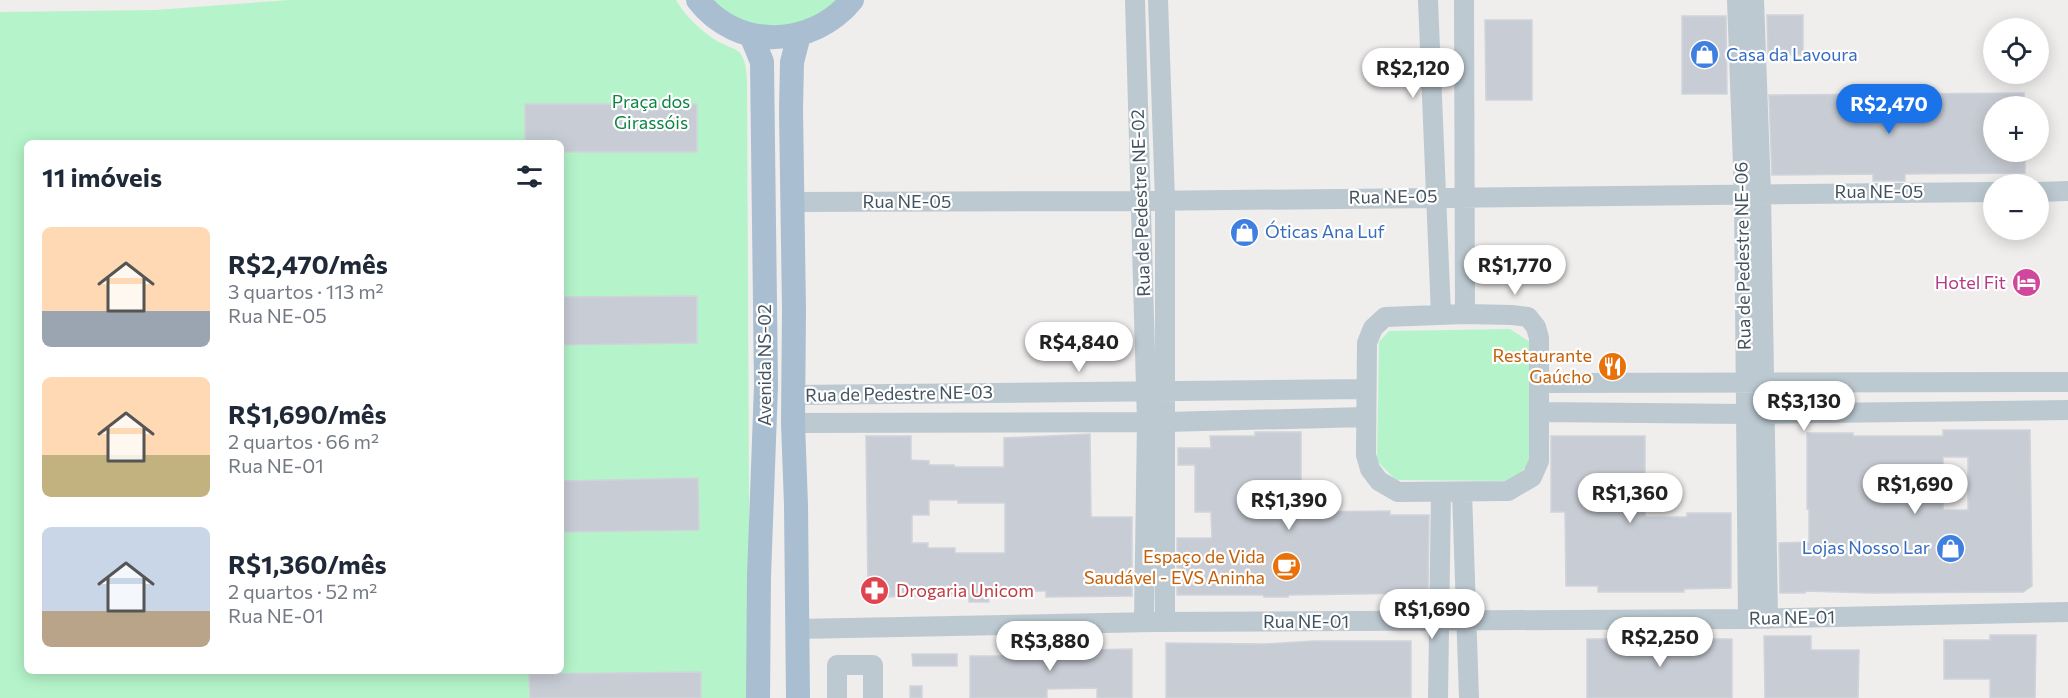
<!DOCTYPE html>
<html lang="pt">
<head>
<meta charset="utf-8">
<style>
	:root { --surface:#fff; --page:#f2f2f3; --text:#1f2937; --muted:#747a83; --accent:#1a73e8 }
	body { margin:0; font-family:Commissioner,sans-serif; background:var(--page); color:var(--text); height:100vh; display:flex; flex-direction:column; font-size:22px; white-space:nowrap }
	* { box-sizing:border-box; margin:0 }
	p { font-size:20px; color:var(--muted) }
	.icon { flex:none; width:33px; height:33px; fill:none; stroke:currentColor; stroke-width:2; stroke-linecap:round; stroke-linejoin:round }
	.map { position:relative; flex:1; overflow:hidden }
	.details { position:absolute; left:24px; top:140px; width:540px; height:534px; display:flex; flex-direction:column; background:var(--surface); border-radius:9px; box-shadow:0 3px 15px #0003 }
	.details>* { flex:none }
	.buttons { position:absolute; left:1983px; top:18px; display:grid; gap:12px }
	.buttons a { display:grid; place-items:center; width:66px; height:66px; border-radius:50%; background:var(--surface); box-shadow:0 3px 15px #0003; font-size:30px }
	.price { position:absolute; translate:-50% -51px; padding:0 14px; border-radius:21px; background:#fff; color:#222; font-size:20px; line-height:39px; filter:drop-shadow(0 2px 3px #0008) }
	.price::after { content:''; position:absolute; left:50%; top:36px; width:18px; height:14px; margin-left:-9px; background:inherit; clip-path:polygon(0 0,100% 0,50% 100%) }
	.price.active { background:var(--accent); color:#fff }
	ul { padding:0; list-style:none }
	li { display:flex; align-items:center; gap:18px; height:150px; padding:0 18px }
	li span { display:grid; place-items:center; flex:none; width:168px; height:120px; border-radius:9px; color:#555 }
	li>.icon { margin-inline-start:auto }
	span .icon { width:72px; height:72px; fill:#fffc; stroke-width:1 }
	li b { font-size:26px }
	h2 { display:flex; justify-content:space-between; align-items:center; height:72px; padding:0 18px; font-size:26px }
	.map>svg:first-child { display:block }
	.green { fill:#b5f4ca; fill-rule:evenodd }
	.building { fill:#c8ccd4; stroke:#d0d3da; stroke-width:1.5; fill-rule:evenodd }
	.lines { fill:none; stroke-linecap:round; stroke-linejoin:round }
	.minor { stroke:#bcc9d1; stroke-width:20 }
	.major { stroke:#a9bed0; stroke-width:24 }
	.labels { text-anchor:middle; stroke-width:4.5; stroke-linejoin:round; paint-order:stroke }
	.shop-label { font-size:18px; fill:#366cbe; stroke:#fff; text-anchor:start }
	.park-label { font-size:18px; fill:#0c8643; stroke:#fff }
	.street-label { font-size:18px; fill:#43525d; stroke:#fff }
	.hotel-label { font-size:18px; fill:#b23c85; stroke:#fff; text-anchor:end }
	.food-label { font-size:18px; fill:#c56008; stroke:#fff; text-anchor:end }
	.health-label { font-size:18px; fill:#be3a42; stroke:#fff; text-anchor:start }
</style>
</head>
<body>
<div class="map">
<svg width="2068" height="698" viewBox="0 0 2068 698">
	<rect width="100%" height="100%" fill="#f0eded"/>
	<path class="green" d="M289,0H676C686,17 701,31 717,41C724,45 733,47 739,52C746,59 746,71 747,80L750,698H0V12L155,10ZM27,142H561V670H27Z
		M709,0H839L833,6L791,27L748,25Z
		M1510,329L1530,342L1531,463L1511,481L1396,480L1377,461L1379,342L1389,331Z"/>
	<path class="building" d="M1767,15H1803V55H1768Z
		M1682,16H1726L1727,94H1682Z
		M1485,20H1532V100H1486Z
		M2024,93V106H1994V152H2025V173L1905,174V181H1873V174L1772,175L1769,95Z
		M525,104H697V152H561V142H525Z
		M697,296V343L561,345V297Z
		M1943,430H2030L2032,586L2023,592L1870,593L1805,591V593H1780L1779,543L1809,542V509H1807V433H1853V436H1943ZM1943,457H1968V510H1943Z
		M1255,432H1301V512L1390,511V515H1429L1428,593L1288,595V597H1264L1263,595H1177V538H1212L1211,512H1195V465H1178V448H1211L1210,436H1255Z
		M1090,434L1091,517H1132V596L1046,597V591H988L989,602H969V596L875,597L868,589L866,436H911V460L929,461V465H954V467H1004V438ZM929,500H958V503H1005V553H955V548H928V543H912V515H929Z
		M1551,436H1645V517H1687V513H1731V588L1684,589V592H1598V586H1566L1565,512H1551Z
		M698,478L699,530L561,532V481Z
		M1990,635H2036L2035,698H1990V679H1944V640H1990Z
		M1764,636H1811V650H1859L1858,698H1765Z
		M1587,639H1732V698H1587Z
		M1314,641H1411V698H1166V643L1265,644Z
		M1047,643V651L1132,649V698H1097V688L1047,689V698H970V656H1002V644Z
		M912,654H957V666H913Z
		M701,672V698H530L529,674Z
		M910,686H922V698H910Z"/>
	<g class="lines">
		<path class="minor" d="M1135,0L1147,422L1144,622
			M1158,0L1165,200V622
			M1428,0L1441,315
			M1464,0L1465,314
			M1737,0L1744,193L1748,619
			M1754,0L1761,193L1768,619
			M2038,192L2068,191
			M792,202L1141,201L1994,192
			M1465,314L1512,315L1528,317L1536,327L1539,338V461L1532,477L1508,491L1398,492L1379,481L1370,469L1366,455L1367,343L1373,328L1385,317Z
			M1539,383L2068,382
			M793,395L1366,389
			M1539,412L1746,414L2068,410
			M793,423L1165,422L1366,417
			M1462,492L1469,698
			M796,629L1154,622L1748,619L2068,612
			M837,698V665H873V698
			M1438,698L1441,492"/>
		<path class="major" d="M698,0C737,51 813,48 852,0
			M751,35L762,62L766,386L759,576L758,698
			M798,698L796,505L793,423L794,310L791,110L792,62L799,35"/>
	</g>
	<defs>
		<symbol id="shop-disc" viewBox="-11 -11 22 22"><circle r="9.5" fill="#3f7fe0" stroke="#fff"/><path d="M-5-2.5h2.3a2.7 3.5 0 0 1 5.4 0H5L5.5 6h-11ZM-1.5-2.5h3a1.5 2.3 0 0 0-3 0Z" fill="#fff"/></symbol>
		<symbol id="hotel-disc" viewBox="-11 -11 22 22"><circle r="9.5" fill="#d1479c" stroke="#fff"/><path d="M-6-4.5h1.5V1H6V5H4.5V3h-9V5H-6ZM-4 0a1.8 1.8 0 1 1 3.6 0ZM.5 0V-2.5h3Q6-2.5 6 0Z" fill="#fff"/></symbol>
		<symbol id="restaurant-disc" viewBox="-11 -11 22 22"><circle r="9.5" fill="#e8710a" stroke="#fff"/><path d="M-5-6h1v4h1v-4h1v4h1v-4h1v5L-1.5 .5V6h-2V.5L-5-1ZM5-6V6H3V1.5H1.5Q1.5-4 5-6Z" fill="#fff"/></symbol>
		<symbol id="cafe-disc" viewBox="-11 -11 22 22"><circle r="9.5" fill="#e8710a" stroke="#fff"/><path d="M-5.5-4.5H6V0H3Q3 3.5 0 3.5H-2.5Q-5.5 3.5-5.5 0ZM3-3.2v2h1.7v-2ZM-6 4.5H4V6H-6Z" fill="#fff"/></symbol>
		<symbol id="pharmacy-disc" viewBox="-11 -11 22 22"><circle r="9.5" fill="#e0444e" stroke="#fff"/><path d="M-2-6h4v4h4v4h-4v4h-4v-4h-4v-4h4Z" fill="#fff"/></symbol>
	</defs>
	<g fill-rule="evenodd">
		<use href="#shop-disc" x="1688" y="38" width="33" height="33"/>
		<use href="#shop-disc" x="1228" y="216" width="33" height="33"/>
		<use href="#hotel-disc" x="2010" y="266" width="33" height="33"/>
		<use href="#restaurant-disc" x="1596" y="350" width="33" height="33"/>
		<use href="#shop-disc" x="1934" y="532" width="33" height="33"/>
		<use href="#cafe-disc" x="1270" y="550" width="33" height="33"/>
		<use href="#pharmacy-disc" x="858" y="574" width="33" height="33"/>
	</g>
	<g class="labels">
		<g class="shop-label">
			<text x="1726" y="61">Casa da Lavoura</text>
			<text x="1265" y="238">Óticas Ana Luf</text>
			<text x="1930" y="554" text-anchor="end">Lojas Nosso Lar</text>
		</g>
		<g class="park-label">
			<text x="651" y="108">Praça dos<tspan x="651" dy="21">Girassóis</tspan></text>
		</g>
		<g class="street-label">
			<text x="1879" y="198">Rua NE-05</text>
			<text transform="translate(1393 197) rotate(-1)" y="6">Rua NE-05</text>
			<text x="907" y="208">Rua NE-05</text>
			<text transform="translate(1141 203) rotate(-92)" y="6">Rua de Pedestre NE-02</text>
			<text transform="translate(1743 256) rotate(-91)" y="6">Rua de Pedestre NE-06</text>
			<text transform="translate(765 365) rotate(-90)" y="6">Avenida NS-02</text>
			<text transform="translate(899 394) rotate(-1)" y="6">Rua de Pedestre NE-03</text>
			<text transform="translate(1792 618) rotate(-1)" y="6">Rua NE-01</text>
			<text x="1306" y="628">Rua NE-01</text>
		</g>
		<g class="hotel-label">
			<text x="2006" y="289">Hotel Fit</text>
		</g>
		<g class="food-label">
			<text x="1592" y="362">Restaurante<tspan x="1592" dy="21">Gaúcho</tspan></text>
			<text x="1265" y="563">Espaço de Vida<tspan x="1265" dy="21">Saudável - EVS Aninha</tspan></text>
		</g>
		<g class="health-label">
			<text x="896" y="597">Drogaria Unicom</text>
		</g>
	</g>
</svg>
<div class="buttons">
<a><svg class="icon" aria-label="locate" viewBox="0 0 24 24"><circle cx="12" cy="12" r="6"/><path d="M12 2v4M12 18v4M2 12h4M18 12h4"/></svg></a>
<a>+</a>
<a>−</a>
</div>
<b class="price" style="left:1413px;top:99px">R$2,120</b>
<b class="price active" style="left:1889px;top:135px">R$2,470</b>
<b class="price" style="left:1515px;top:296px">R$1,770</b>
<b class="price" style="left:1079px;top:373px">R$4,840</b>
<b class="price" style="left:1804px;top:432px">R$3,130</b>
<b class="price" style="left:1915px;top:515px">R$1,690</b>
<b class="price" style="left:1630px;top:524px">R$1,360</b>
<b class="price" style="left:1289px;top:531px">R$1,390</b>
<b class="price" style="left:1432px;top:640px">R$1,690</b>
<b class="price" style="left:1660px;top:668px">R$2,250</b>
<b class="price" style="left:1050px;top:672px">R$3,880</b>
<section class="details">
<h2>11 imóveis<svg class="icon" aria-label="filters" viewBox="0 0 24 24"><path d="M4 7h16M4 17h16"/><circle cx="9" cy="7" r="2"/><circle cx="15" cy="17" r="2"/></svg></h2>
<ul>
<li><span style="background:linear-gradient(#ffd9b3 70%,#9aa5b1 0)"><svg class="icon" aria-label="home" viewBox="0 0 24 24"><path d="M3 11l9-7 9 7M6 9v11h12V9"/></svg></span><div><b>R$2,470/mês</b><p>3 quartos · 113 m²</p><p>Rua NE-05</p></div></li>
<li><span style="background:linear-gradient(#ffd9b3 65%,#c2b280 0)"><svg class="icon" aria-label="home" viewBox="0 0 24 24"><path d="M3 11l9-7 9 7M6 9v11h12V9"/></svg></span><div><b>R$1,690/mês</b><p>2 quartos · 66 m²</p><p>Rua NE-01</p></div></li>
<li><span style="background:linear-gradient(#c9d6e8 70%,#b9a48a 0)"><svg class="icon" aria-label="home" viewBox="0 0 24 24"><path d="M3 11l9-7 9 7M6 9v11h12V9"/></svg></span><div><b>R$1,360/mês</b><p>2 quartos · 52 m²</p><p>Rua NE-01</p></div></li>
</ul>
</section>
</div>
</body>
</html>
